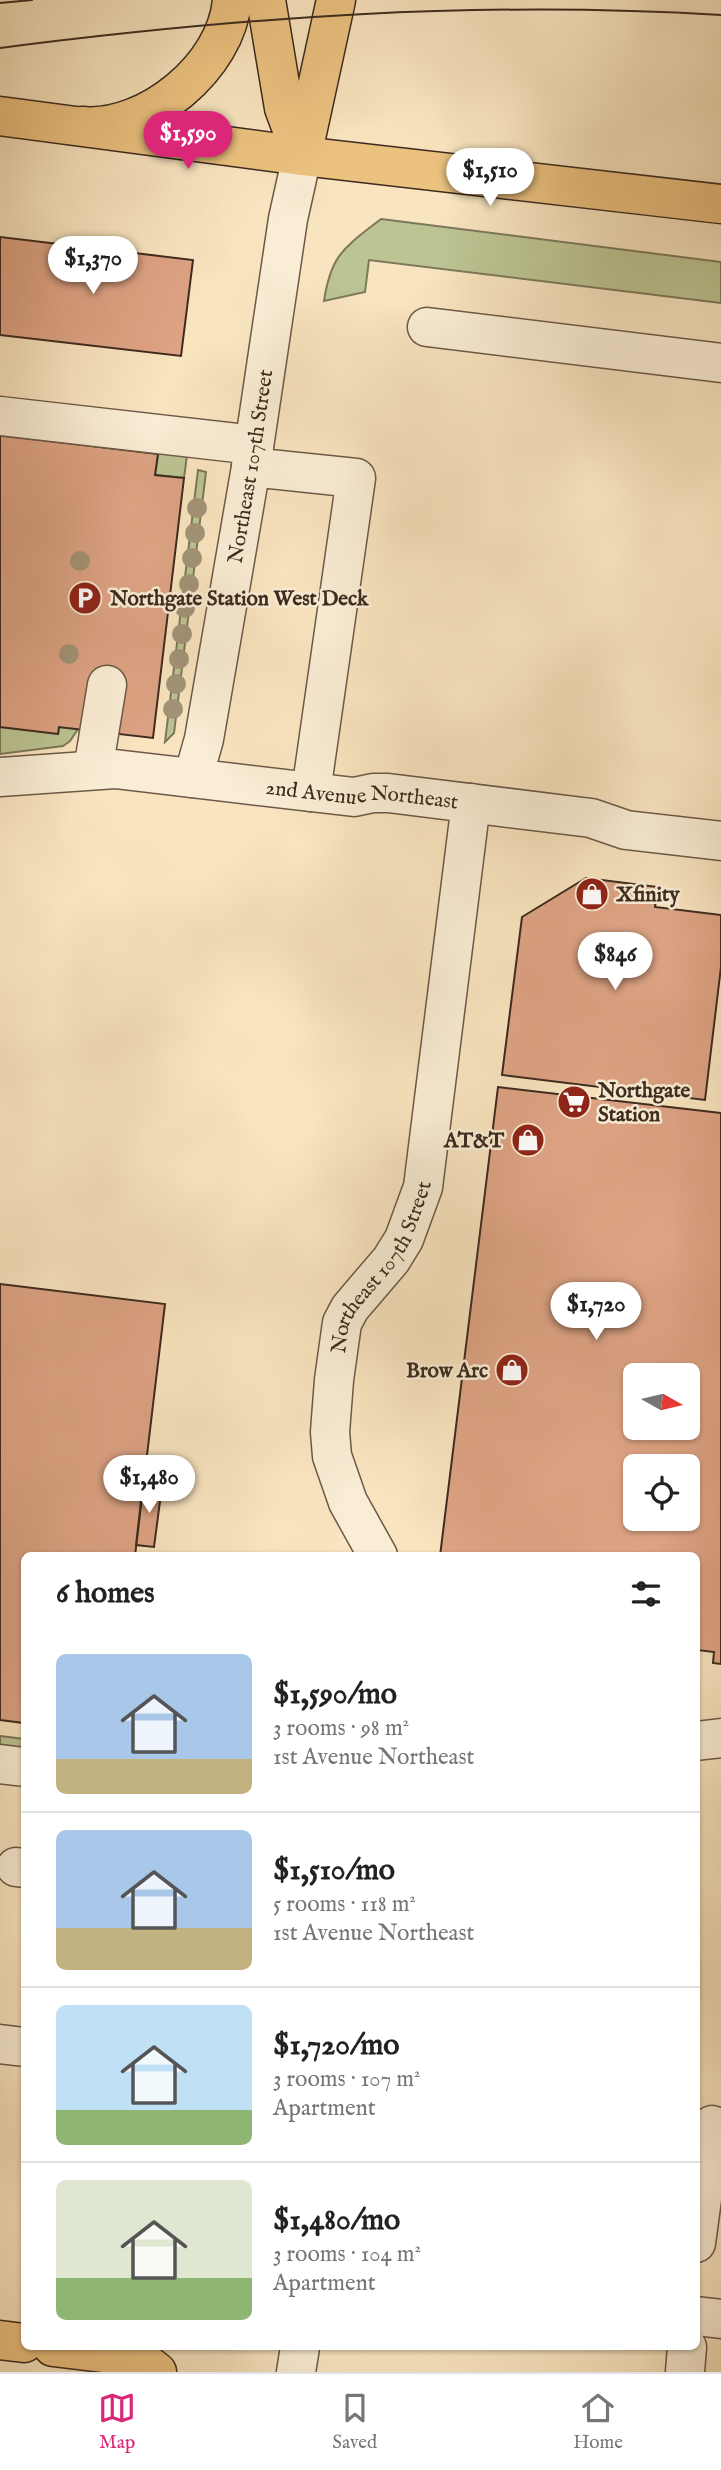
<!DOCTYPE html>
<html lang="en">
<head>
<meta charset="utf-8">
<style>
	:root { --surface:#fff; --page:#f6f6f6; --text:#222; --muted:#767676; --line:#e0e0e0; --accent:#db2777 }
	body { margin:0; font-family:"IM FELL English",serif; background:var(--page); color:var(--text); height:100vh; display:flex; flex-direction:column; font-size:26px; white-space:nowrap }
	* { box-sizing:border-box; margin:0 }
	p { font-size:23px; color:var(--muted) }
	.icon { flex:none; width:38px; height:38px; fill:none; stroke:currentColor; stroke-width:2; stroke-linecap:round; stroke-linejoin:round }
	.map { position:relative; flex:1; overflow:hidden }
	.side { position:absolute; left:21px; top:1552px; width:679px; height:798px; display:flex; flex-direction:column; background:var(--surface); border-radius:10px; box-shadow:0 2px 5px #0004 }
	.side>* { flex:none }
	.needle { width:46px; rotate:98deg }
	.buttons { position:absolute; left:623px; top:1363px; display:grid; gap:14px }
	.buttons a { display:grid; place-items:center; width:77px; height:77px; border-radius:10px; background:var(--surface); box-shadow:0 2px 5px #0004; font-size:35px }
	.price { position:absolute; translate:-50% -60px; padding:0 16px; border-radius:24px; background:#fff; color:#222; font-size:23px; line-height:46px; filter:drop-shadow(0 2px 4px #0008) }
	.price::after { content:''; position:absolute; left:50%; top:42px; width:21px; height:16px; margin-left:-10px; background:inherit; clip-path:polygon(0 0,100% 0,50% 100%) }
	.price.current { background:var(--accent); color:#fff }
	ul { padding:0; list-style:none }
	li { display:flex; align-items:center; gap:21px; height:175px; padding:0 35px }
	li+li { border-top:2px solid var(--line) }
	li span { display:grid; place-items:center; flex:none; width:196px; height:140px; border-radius:10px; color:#555 }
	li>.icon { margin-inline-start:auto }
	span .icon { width:84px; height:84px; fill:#fffc; stroke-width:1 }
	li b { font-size:30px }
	h2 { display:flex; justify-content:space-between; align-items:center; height:84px; padding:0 35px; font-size:30px }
	.dock { display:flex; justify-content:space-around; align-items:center; height:98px; border-top:2px solid var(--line); background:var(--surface); font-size:19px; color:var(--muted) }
	.dock a { display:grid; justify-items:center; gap:4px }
	.dock .current { color:var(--accent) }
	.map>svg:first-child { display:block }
	.green { fill:#bcc493; stroke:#7c7859; stroke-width:2 }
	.building { fill:#dda384; stroke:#3d2b1f; stroke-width:2; fill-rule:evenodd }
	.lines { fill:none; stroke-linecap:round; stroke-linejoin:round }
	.minor-casing { stroke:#6c5947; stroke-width:41 }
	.major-casing { stroke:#3d2b1f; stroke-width:41 }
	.highway-casing { stroke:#3d2b1f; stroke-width:41 }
	.minor { stroke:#faedd5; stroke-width:38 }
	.major { stroke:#ecc280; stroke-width:38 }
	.highway { stroke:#ecc280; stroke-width:38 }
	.tram { stroke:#3d2b1f; stroke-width:2 }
	.tree { fill:#a39377 }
	.labels { text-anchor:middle; stroke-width:5; stroke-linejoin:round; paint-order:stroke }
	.street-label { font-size:21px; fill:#3d2b1f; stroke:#faedd5 }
	.poi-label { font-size:21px; font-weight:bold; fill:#3d2b1f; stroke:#faedd5; text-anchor:start }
</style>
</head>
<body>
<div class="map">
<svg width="721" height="2372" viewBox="0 0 721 2372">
	<rect width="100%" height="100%" fill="#f8e4bf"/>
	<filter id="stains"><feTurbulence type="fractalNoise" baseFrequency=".00286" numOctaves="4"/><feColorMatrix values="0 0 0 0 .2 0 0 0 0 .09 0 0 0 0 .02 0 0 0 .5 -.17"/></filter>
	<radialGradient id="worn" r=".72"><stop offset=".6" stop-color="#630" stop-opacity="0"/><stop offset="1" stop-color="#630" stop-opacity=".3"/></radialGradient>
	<path class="green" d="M381,219L721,262V303L369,260L365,292L324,301C331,254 345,247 381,219Z
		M90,443L188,448L184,478L155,475L158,454L89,446Z
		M198,470L206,472L174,733L165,742Z
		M0,727L58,734L59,727L78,729L70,741L63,746L0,754Z
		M0,1736L24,1739V1748L0,1745Z"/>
	<path class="building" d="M0,237L193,260L181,356L0,335Z
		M0,435L158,454L155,475L184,478L153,738L59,727L58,734L0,727Z
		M586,878L658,887L655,907L721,915V967L705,1100L502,1075L522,917Z
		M498,1087L721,1113V1664L713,1663L714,1652L698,1650L696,1666V1556H440ZM635,1376H688V1428H635ZM635,1466H688V1519H635Z
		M0,1284L165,1304L135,1556H24V1723L0,1720Z
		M143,1484L162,1486L154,1547L136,1545Z"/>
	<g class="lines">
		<defs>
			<g id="minor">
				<path d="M427,327L721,363"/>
				<path d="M0,416L254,445"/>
				<path d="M251,467L356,478L311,792"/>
				<path d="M93,770L107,685"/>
				<path id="s1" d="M0,777L115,769L354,797L373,793H388L591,818L626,830L721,841"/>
				<path id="s2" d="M193,778L204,739L251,467L288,219L302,156"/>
				<path id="s3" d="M378,1556L348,1502L332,1456L330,1432L334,1380L342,1323L350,1308L391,1260L404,1239L423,1187L471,803"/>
				<path d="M696,1741L721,1738"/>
				<path d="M0,1764L24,1767"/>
				<path d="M16,1867L24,1868"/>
				<path d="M0,2044L24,2047"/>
				<path d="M696,2243L712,2125"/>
				<path d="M696,2316L721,2319"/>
				<path d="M296,2372L300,2347"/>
				<path d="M685,2372L687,2347"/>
			</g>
			<path id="major" d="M0,116L302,156L721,204
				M0,2340L24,2343
				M53,2347L138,2357L157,2372"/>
			<path id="highway" d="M266,0L284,108L302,156
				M82,126C148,132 227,66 232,0
				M302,156L336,0"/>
		</defs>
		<use href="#minor" class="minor-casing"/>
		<use href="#major" class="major-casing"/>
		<use href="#highway" class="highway-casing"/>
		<use href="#minor" class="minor"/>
		<use href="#major" class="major"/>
		<use href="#highway" class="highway"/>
		<path class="tram" d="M0,3L32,0
			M0,48C239,17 481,0 721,15"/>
	</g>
	<g class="tree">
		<circle cx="197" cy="508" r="10"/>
		<circle cx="195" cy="533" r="10"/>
		<circle cx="192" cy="558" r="10"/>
		<circle cx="80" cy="561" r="10"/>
		<circle cx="189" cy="584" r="10"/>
		<circle cx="185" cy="608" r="10"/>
		<circle cx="182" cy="634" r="10"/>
		<circle cx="69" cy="654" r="10"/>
		<circle cx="179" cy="659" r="10"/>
		<circle cx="176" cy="684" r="10"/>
		<circle cx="173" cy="709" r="10"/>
	</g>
	<defs>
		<symbol id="parking-disc" viewBox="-11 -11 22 22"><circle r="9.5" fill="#8f2418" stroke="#faedd5"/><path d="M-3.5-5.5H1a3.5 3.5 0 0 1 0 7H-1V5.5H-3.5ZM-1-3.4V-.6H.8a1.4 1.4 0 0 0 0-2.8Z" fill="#fff"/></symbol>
		<symbol id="shop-disc" viewBox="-11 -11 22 22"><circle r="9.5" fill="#8f2418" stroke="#faedd5"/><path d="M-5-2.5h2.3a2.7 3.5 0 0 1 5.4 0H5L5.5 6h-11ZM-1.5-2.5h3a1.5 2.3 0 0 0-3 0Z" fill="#fff"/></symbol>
		<symbol id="supermarket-disc" viewBox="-11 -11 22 22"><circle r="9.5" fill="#8f2418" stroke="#faedd5"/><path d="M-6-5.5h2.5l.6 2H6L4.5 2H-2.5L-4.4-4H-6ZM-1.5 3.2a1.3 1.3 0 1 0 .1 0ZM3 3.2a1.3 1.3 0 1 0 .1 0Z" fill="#fff"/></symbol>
	</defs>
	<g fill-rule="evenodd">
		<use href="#parking-disc" x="66" y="579" width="38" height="38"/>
		<use href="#shop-disc" x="573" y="875" width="38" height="38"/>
		<use href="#supermarket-disc" x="555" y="1083" width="38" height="38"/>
		<use href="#shop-disc" x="509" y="1121" width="38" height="38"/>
		<use href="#shop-disc" x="493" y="1351" width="38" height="38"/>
	</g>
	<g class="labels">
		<g class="street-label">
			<text dy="7" stroke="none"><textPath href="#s2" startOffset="317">Northeast 107th Street</textPath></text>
			<text dy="7" stroke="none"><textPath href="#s1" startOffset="364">2nd Avenue Northeast</textPath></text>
			<text dy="7" stroke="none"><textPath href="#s3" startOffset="312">Northeast 107th Street</textPath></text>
		</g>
		<g class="poi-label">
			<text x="110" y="605">Northgate Station West Deck</text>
			<text x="616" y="901">Xfinity</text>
			<text x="598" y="1097">Northgate<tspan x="598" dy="24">Station</tspan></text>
			<text x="504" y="1147" text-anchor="end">AT&amp;T</text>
			<text x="488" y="1377" text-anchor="end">Brow Arc</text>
		</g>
	</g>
	<rect width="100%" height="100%" filter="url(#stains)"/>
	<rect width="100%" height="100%" fill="url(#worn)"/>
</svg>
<div class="buttons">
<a><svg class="needle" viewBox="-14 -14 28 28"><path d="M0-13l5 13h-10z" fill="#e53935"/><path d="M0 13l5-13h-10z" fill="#767676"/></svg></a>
<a><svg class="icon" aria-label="locate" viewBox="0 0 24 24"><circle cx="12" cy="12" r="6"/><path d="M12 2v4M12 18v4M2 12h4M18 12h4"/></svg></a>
</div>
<b class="price current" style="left:188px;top:171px">$1,590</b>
<b class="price" style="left:490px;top:208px">$1,510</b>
<b class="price" style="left:93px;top:296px">$1,370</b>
<b class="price" style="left:615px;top:992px">$846</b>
<b class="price" style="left:596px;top:1342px">$1,720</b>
<b class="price" style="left:149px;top:1515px">$1,480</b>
<section class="side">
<h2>6 homes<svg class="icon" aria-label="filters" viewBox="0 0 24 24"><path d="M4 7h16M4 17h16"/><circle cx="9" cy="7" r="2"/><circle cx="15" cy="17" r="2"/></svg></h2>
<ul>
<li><span style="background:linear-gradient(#a9c7e8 75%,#c2b280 0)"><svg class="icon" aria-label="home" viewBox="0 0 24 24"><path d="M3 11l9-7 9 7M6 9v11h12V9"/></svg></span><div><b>$1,590/mo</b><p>3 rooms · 98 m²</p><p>1st Avenue Northeast</p></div></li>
<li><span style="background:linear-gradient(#a9c7e8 70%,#c2b280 0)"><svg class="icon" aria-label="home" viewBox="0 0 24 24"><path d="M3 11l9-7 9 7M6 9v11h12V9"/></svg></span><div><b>$1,510/mo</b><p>5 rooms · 118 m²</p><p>1st Avenue Northeast</p></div></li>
<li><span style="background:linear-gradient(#bfe0f5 75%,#8fb573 0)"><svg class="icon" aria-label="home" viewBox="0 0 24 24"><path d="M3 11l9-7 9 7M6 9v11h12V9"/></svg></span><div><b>$1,720/mo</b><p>3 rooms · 107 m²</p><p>Apartment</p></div></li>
<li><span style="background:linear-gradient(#dfe7d0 70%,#8fb573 0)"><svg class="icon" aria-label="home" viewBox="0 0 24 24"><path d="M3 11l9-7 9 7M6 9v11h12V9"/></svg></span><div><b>$1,480/mo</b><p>3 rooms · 104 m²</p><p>Apartment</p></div></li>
</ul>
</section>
</div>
<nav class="dock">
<a class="current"><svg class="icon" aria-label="map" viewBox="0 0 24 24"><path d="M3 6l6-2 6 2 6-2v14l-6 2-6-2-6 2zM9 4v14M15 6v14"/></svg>Map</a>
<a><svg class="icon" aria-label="saved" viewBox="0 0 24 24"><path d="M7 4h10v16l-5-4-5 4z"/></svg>Saved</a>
<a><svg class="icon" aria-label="home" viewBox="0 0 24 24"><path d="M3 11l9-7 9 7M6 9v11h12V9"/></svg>Home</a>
</nav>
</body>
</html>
